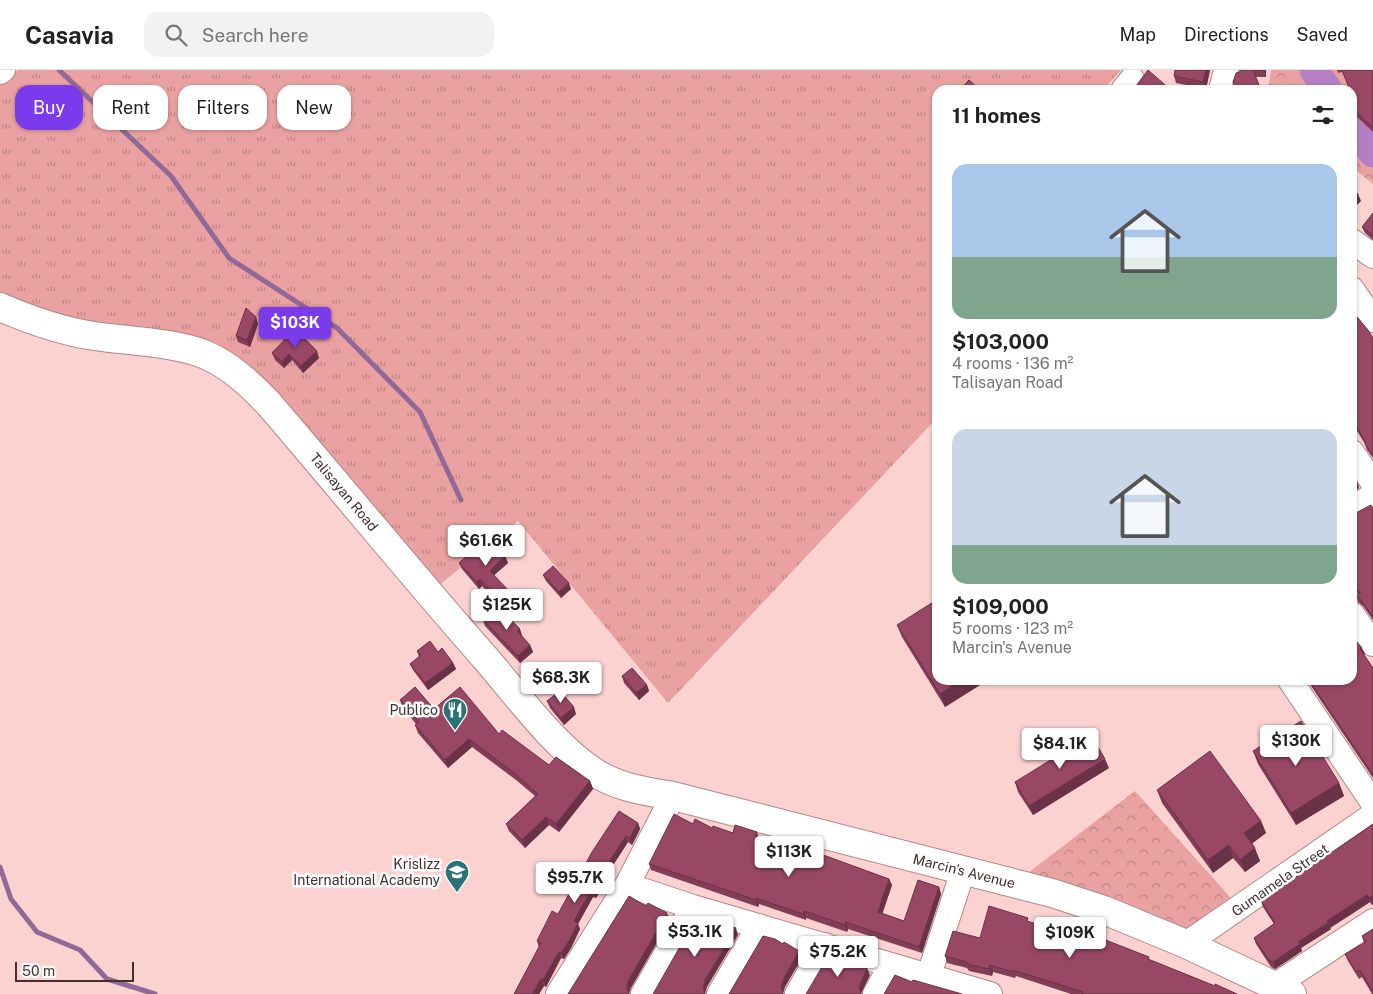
<!DOCTYPE html>
<html lang="en">
<head>
<meta charset="utf-8">
<style>
	:root { --surface:#fff; --page:#f2f2f2; --text:#222; --muted:#767676; --line:#e0e0e0; --accent:#7c3aed }
	body { margin:0; font-family:"Public Sans",sans-serif; background:var(--page); color:var(--text); height:100vh; display:flex; flex-direction:column; font-size:19px; white-space:nowrap }
	* { box-sizing:border-box; margin:0 }
	p { font-size:16px; color:var(--muted) }
	.icon { flex:none; width:28px; height:28px; fill:none; stroke:currentColor; stroke-width:2; stroke-linecap:round; stroke-linejoin:round }
	.map { position:relative; flex:1; overflow:hidden }
	.side { position:absolute; left:932px; top:15px; width:425px; height:600px; display:flex; flex-direction:column; background:var(--surface); border-radius:15px; box-shadow:0 1px 4px #0004 }
	.side>* { flex:none }
	.top-card { position:absolute; left:15px; top:15px; width:475px; height:45px; display:flex; gap:10px }
	.scale { position:absolute; left:15px; bottom:12px; width:119px; box-sizing:border-box; padding-left:5px; border:2px solid #432f2f; border-top:0; font-size:14px; line-height:18px; white-space:nowrap; color:#432f2f; -webkit-text-stroke:4px #fefefe; paint-order:stroke }
	.price { position:absolute; translate:-50% -42px; padding:0 11px; border-radius:5px; background:#fff; color:#222; font-size:16px; line-height:32px; filter:drop-shadow(0 1px 2px #0008) }
	.price::after { content:''; position:absolute; left:50%; top:30px; width:15px; height:11px; margin-left:-8px; background:inherit; clip-path:polygon(0 0,100% 0,50% 100%) }
	.price.current { background:var(--accent); color:#fff }
	ul { padding:0; list-style:none }
	li { display:grid; align-content:center; gap:10px; height:265px; padding:0 20px }
	li span { display:grid; place-items:center; height:155px; border-radius:15px; color:#555 }
	li>.icon { margin-inline-start:auto }
	span .icon { width:90px; height:90px; fill:#fffc; stroke-width:1 }
	li b { font-size:21px }
	h2 { display:flex; justify-content:space-between; align-items:center; height:60px; padding:0 20px; font-size:21px }
	.tag { padding:0 18px; border-radius:15px; background:var(--surface); box-shadow:0 1px 4px #0004; font-size:18px; line-height:45px }
	.tag.current { background:var(--accent); color:#fff }
	header { display:flex; align-items:center; gap:30px; box-sizing:border-box; height:70px; padding:0 25px; background:var(--surface); border-bottom:1px solid var(--line) }
	header strong { font-size:24px }
	nav { display:flex; gap:28px; margin-inline-start:auto; font-size:18px }
	.search { width:350px; height:45px; background:var(--page); display:flex; align-items:center; gap:12px; box-sizing:border-box; padding:0 18px; border-radius:15px; color:var(--muted); font-size:19px }
	.map>svg:first-child { display:block }
	.grass { fill:url(#grass-tufts) }
	.forest { fill:url(#forest-crowns) }
	.lines { fill:none; stroke-linecap:round; stroke-linejoin:round }
	.stream { stroke:#926897; stroke-width:5 }
	.river { stroke:#b480c3; stroke-width:29 }
	.minor-casing { stroke:#b48484; stroke-width:26 }
	.major-casing { stroke:#b48484; stroke-width:30 }
	.minor { stroke:#fff; stroke-width:24 }
	.major { stroke:#fff; stroke-width:28 }
	.wall { fill:#833d57 }
	.shaded-wall { fill:#6a3247 }
	.building { fill:#984765; stroke:#6a3247 }
	.labels { text-anchor:middle; stroke-width:5; stroke-linejoin:round; paint-order:stroke }
	.street-label { font-size:14px; fill:#432f2f; stroke:#fefefe }
	.poi-label { font-size:14px; fill:#432f2f; stroke:#fefefe; text-anchor:end }
</style>
</head>
<body>
<header>
<strong>Casavia</strong>
<div class="search"><svg class="icon" aria-label="search" viewBox="0 0 24 24"><circle cx="10" cy="10" r="6"/><path d="M15 15l6 6"/></svg>Search here</div>
<nav><a>Map</a><a>Directions</a><a>Saved</a></nav>
</header>
<div class="map">
<svg width="1373" height="924" viewBox="0 0 1373 924">
	<defs>
		<pattern id="grass-tufts" width="24" height="20" patternUnits="userSpaceOnUse" patternTransform="scale(1.25)"><rect width="24" height="20" fill="#eaa1a1"/><path d="M3 7l-1-3M5 7V3M7 7l1-3M15 17l-1-3M17 17v-4M19 17l1-3" fill="none" stroke="#bf8484"/></pattern>
		<pattern id="forest-crowns" width="20" height="18" patternUnits="userSpaceOnUse" patternTransform="scale(1.25)"><rect width="20" height="18" fill="#eaa1a1"/><path d="M2 6a3 3 0 1 1 6 0M12 15a3 3 0 1 1 6 0" fill="none" stroke="#bf8484"/></pattern>
	</defs>
	<rect width="100%" height="100%" fill="#fcd2d1"/>
	<path class="grass" d="M18,0H1121L1103,20H938L937,348L668,633L518,451L438,516L249,307L78,255L0,230V11Z"/>
	<path class="forest" d="M1271,0H1341L1349,20H1268Z
		M1352,28L1363,53L1373,70V114L1353,98Z
		M1135,721L1231,828L1179,865L1024,806Z"/>
	<g class="lines">
		<path class="stream" d="M59,0L171,106L229,188L337,258L420,342L461,430
			M0,797L11,829L37,862L80,880L107,909L155,924"/>
		<path class="river" d="M1314,0L1328,20
			M1352,55L1373,83"/>
		<defs>
			<path id="minor" d="M0,2L3,0
				M1123,20L1132,9
				M1221,20L1226,0
				M1352,171L1373,186
				M1352,219L1373,250
				M1352,382L1373,413
				M1352,439L1373,425
				M1352,544L1373,574
				M1290,610L1373,733
				M627,815L693,837L990,924
				M1186,874L1373,745
				M929,905L963,801
				M1274,916L1373,851
				M558,924L627,815L673,726
				M643,924L693,837
				M719,924L759,856
				M797,924L825,875
				M875,924L891,895"/>
			<path id="major" d="M0,237C30,250 61,261 94,266C128,271 175,272 206,285C231,296 251,315 269,334C342,419 413,506 487,590C518,626 554,676 594,702C619,718 644,721 673,726L1052,823L1104,840L1186,874L1292,924"/>
		</defs>
		<use href="#minor" class="minor-casing"/>
		<use href="#major" class="major-casing"/>
		<use href="#minor" class="minor"/>
		<use href="#major" class="major"/>
	</g>
	<path class="wall" d="M1210,0L1206,19L1176,13L1174,6Z
		M1240,0H1266V7H1256L1240,2Z
		M1337,0H1373V62L1357,47L1352,38V20L1349,18L1342,2L1338,3Z
		M1373,143V170L1365,163L1362,157Z
		M1352,243L1373,268V388L1367,380L1365,374L1357,361L1352,351Z
		M256,247L258,254L250,277L238,272L236,266Z
		M295,259L319,288L303,303L292,290L284,298L275,290L272,283Z
		M1373,438V550L1363,536L1358,532L1356,525L1358,524L1352,515V445Z
		M505,486L508,493L494,505L512,529L503,538L482,516L479,519L462,499L459,493Z
		M543,505L571,519L561,528L546,511Z
		M483,550L522,565V566L530,575L533,582L520,593L485,556Z
		M897,555L938,610H988L945,637L902,567Z
		M1352,566L1365,584L1364,585L1373,598V708L1307,610H1352Z
		M417,581L438,582L453,593L456,599L428,620L413,600L410,594L419,587Z
		M622,606L647,615L649,621L639,630L624,613Z
		M400,630L434,639L499,664L549,695L590,711L593,719L559,762L549,755L525,778L509,761L506,754L535,726L516,710L472,677L448,698L418,663L415,655L416,654L403,638Z
		M547,631L576,644L564,655L550,638Z
		M1253,681L1339,713L1344,726L1296,755L1258,694Z
		M1109,698L1033,745L1018,722L1015,712Z
		M1157,720L1261,751L1266,763L1252,773L1260,791L1245,802L1233,788L1213,803L1162,733Z
		M638,753L640,759L632,775L628,772L608,803L609,805L596,828L593,827L578,854L580,859L571,878L564,889L561,888L546,917L544,916L539,924V878L537,871L558,844Z
		M693,754L733,763L757,762L759,767L889,809L892,815L882,843L904,851L939,817L941,824L922,883L848,859L847,862L806,848V850L759,834L758,837L651,800L649,794Z
		M1373,754V834L1372,835L1370,832L1330,858L1331,859L1301,878L1302,881L1275,899L1271,897L1256,874L1254,868L1274,854L1263,837L1261,831Z
		M1029,852L1149,887V890L1215,916L1237,924H1071L1016,906L1015,908L993,902L992,906L969,901L967,898L947,893L945,886L980,868Z
		M1373,859V924H1372L1362,907L1359,909L1348,891L1345,884L1364,873L1362,866Z"/>
	<path class="shaded-wall" d="M1206,0H1210L1206,19L1203,12Z
		M1264,0H1266V7Z
		M1358,124L1361,131L1352,140V131Z
		M256,247L258,254L250,277L247,270Z
		M317,281L319,288L303,303L301,296Z
		M289,284L292,290L284,298L282,292Z
		M1357,411L1359,418L1352,423V414Z
		M505,486L508,493L492,507L490,501Z
		M480,509L482,516L479,519L477,512Z
		M569,513L571,519L561,528L559,522Z
		M510,522L512,529L503,538L500,531Z
		M520,559L522,565L520,568L517,561Z
		M530,575L533,582L520,593L518,586Z
		M1362,578L1365,584L1362,586L1360,579Z
		M453,593L456,599L428,620L425,613Z
		M962,610H988L945,637L940,624Z
		M647,615L649,621L639,630L636,623Z
		M574,637L576,644L564,655L561,648Z
		M469,669L472,677L448,698L445,690Z
		M1105,689L1109,698L1033,745L1029,736Z
		M590,711L593,719L559,762L556,754Z
		M1339,713L1344,726L1296,755L1291,743Z
		M546,747L549,755L525,778L522,770Z
		M1261,751L1266,763L1249,776L1244,763Z
		M638,753L640,759L632,775L630,768Z
		M626,766L628,772L608,803L609,805L596,828L594,822L605,798Z
		M1229,775L1233,788L1213,803L1208,790Z
		M1255,778L1260,791L1245,802L1240,790Z
		M889,809L892,815L881,848L878,842Z
		M939,817L941,824L922,883L919,877Z
		M591,820L593,827L578,854L580,859L571,878L564,889L561,883L574,851Z
		M1367,825L1370,832L1330,858L1331,859L1301,878L1302,881L1275,899L1273,892L1298,872L1327,851Z
		M1373,826V834L1372,835L1369,828Z
		M756,828L759,834L758,837L756,830Z
		M804,841L806,848V850L803,844Z
		M667,843L670,850L631,918L629,924L627,918L628,911Z
		M846,852L848,859L847,862L845,855Z
		M736,858L738,865L707,917L705,924L703,917L705,910Z
		M799,881L802,888L785,917L783,924L781,917L783,910Z
		M559,882L561,888L546,917L543,910Z
		M990,895L993,902L992,906L989,899Z
		M867,898L870,905L861,924L859,917Z
		M541,909L544,916L539,924H532Z"/>
	<path class="building" d="M1148,0L1171,20H1133Z
		M1175,0H1206L1203,12L1174,6Z
		M1240,0H1264H1253L1261,20H1234L1233,12L1236,3L1240,2Z
		M1342,0H1373V58L1355,41L1352,36V20H1346L1349,18Z
		M969,10L980,20H960Z
		M1352,119L1358,124L1352,131Z
		M1373,143V165L1362,157Z
		M246,238L256,247L247,270L236,266Z
		M1353,242L1368,260L1373,268V385L1365,374L1366,373L1355,354L1356,353L1352,348V243Z
		M295,259L317,281L301,296L289,284L282,292L272,283Z
		M1352,405L1357,411L1352,414Z
		M1371,435L1373,438V547L1361,530L1356,525L1360,523L1352,512V445Z
		M488,467L505,486L490,501L510,522L500,531L480,509L477,512L459,493Z
		M553,496L569,513L559,522L543,505Z
		M938,529V610H962L940,624L897,555Z
		M498,536L520,559L517,561L530,575L518,586L483,550Z
		M1352,566L1362,578L1360,579L1373,598V705L1309,610H1352Z
		M430,571L438,582L442,578L453,593L425,613L410,594L421,585L417,581Z
		M632,598L647,615L636,623L622,606Z
		M415,617L434,639L460,617L499,664L502,660L549,695L556,687L590,711L556,754L546,747L522,770L506,754L538,724L513,702L469,669L445,690L415,655L419,652L400,630Z
		M560,621L574,637L561,648L547,631Z
		M1301,651L1339,713L1291,743L1253,681Z
		M1091,665L1105,689L1029,736L1015,712Z
		M1210,681L1261,751L1244,763L1255,778L1240,790L1229,775L1208,790L1157,720Z
		M619,741L638,753L630,768L626,766L605,798H607L594,822L591,820L574,851L578,853L569,871L561,883L559,882L543,910L541,909L532,924H514L541,873L537,871L552,841L558,844L592,782Z
		M674,744L693,754L695,749L712,758L713,756L733,763L735,755L757,762L755,766L780,775L781,773L826,786L889,809L878,842L904,851L918,810L939,817L919,877L846,852L845,855L804,841L803,844L756,828V830L649,794Z
		M1373,754V826L1369,828L1367,825L1327,851L1328,853L1298,872L1300,874L1273,892L1269,890L1254,868L1275,853L1261,831Z
		M629,826L646,836L648,833L667,843L628,911L627,918L629,924H568Z
		M989,836L1028,848L1027,851L1052,859L1053,853L1080,860L1149,887L1148,889L1215,916V914L1237,924H1082L1083,922L1013,900V902L990,895L989,899L966,894L967,892L945,886L953,861L980,868Z
		M697,847L709,850L718,855L719,853L736,858L705,910L703,917L705,924H653Z
		M1373,859V922L1360,900L1356,902L1345,884L1366,872L1362,866Z
		M763,866L775,869L783,874L784,872L799,881L783,910L781,917L783,924H729Z
		M829,885L848,894L850,891L867,898L859,917L861,924H806Z
		M895,905L912,912L913,910L962,924H884Z"/>
	<defs>
		<symbol id="restaurant-pin" viewBox="-11 -11 22 30"><path d="M0 17L-7.5 6A9.5 9.5 0 1 1 7.5 6Z" fill="#297376" stroke="#fefefe"/><path d="M-5-6h1v4h1v-4h1v4h1v-4h1v5L-1.5 .5V6h-2V.5L-5-1ZM5-6V6H3V1.5H1.5Q1.5-4 5-6Z" fill="#fff"/></symbol>
		<symbol id="school-pin" viewBox="-11 -11 22 30"><path d="M0 17L-7.5 6A9.5 9.5 0 1 1 7.5 6Z" fill="#297376" stroke="#fefefe"/><path d="M0-5L7-2L0 1L-7-2ZM-4 1L0 2.5L4 1V4Q0 6-4 4Z" fill="#fff"/></symbol>
	</defs>
	<g fill-rule="evenodd">
		<use href="#restaurant-pin" x="441" y="626" width="28" height="38"/>
		<use href="#school-pin" x="443" y="788" width="28" height="38"/>
	</g>
	<g class="labels">
		<g class="street-label">
			<text transform="translate(344 422) rotate(50)" y="5">Talisayan Road</text>
			<text transform="translate(964 801) rotate(14)" y="5">Marcin's Avenue</text>
			<text transform="translate(1280 810) rotate(-35)" y="5">Gumamela Street</text>
		</g>
		<g class="poi-label">
			<text x="438" y="645">Publico</text>
			<text x="440" y="799">Krislizz<tspan x="440" dy="16">International Academy</tspan></text>
		</g>
	</g>
</svg>
<div class="scale">50 m</div>
<b class="price current" style="left:295px;top:279px">$103K</b>
<b class="price" style="left:486px;top:497px">$61.6K</b>
<b class="price" style="left:507px;top:561px">$125K</b>
<b class="price" style="left:561px;top:634px">$68.3K</b>
<b class="price" style="left:1296px;top:697px">$130K</b>
<b class="price" style="left:1060px;top:700px">$84.1K</b>
<b class="price" style="left:789px;top:808px">$113K</b>
<b class="price" style="left:575px;top:834px">$95.7K</b>
<b class="price" style="left:695px;top:888px">$53.1K</b>
<b class="price" style="left:1070px;top:889px">$109K</b>
<b class="price" style="left:838px;top:908px">$75.2K</b>
<div class="top-card">
<a class="tag current">Buy</a>
<a class="tag">Rent</a>
<a class="tag">Filters</a>
<a class="tag">New</a>
</div>
<section class="side">
<h2>11 homes<svg class="icon" aria-label="filters" viewBox="0 0 24 24"><path d="M4 7h16M4 17h16"/><circle cx="9" cy="7" r="2"/><circle cx="15" cy="17" r="2"/></svg></h2>
<ul>
<li><span style="background:linear-gradient(#a9c7e8 60%,#7fa58c 0)"><svg class="icon" aria-label="home" viewBox="0 0 24 24"><path d="M3 11l9-7 9 7M6 9v11h12V9"/></svg></span><div><b>$103,000</b><p>4 rooms · 136 m²</p><p>Talisayan Road</p></div></li>
<li><span style="background:linear-gradient(#c9d6e8 75%,#7fa58c 0)"><svg class="icon" aria-label="home" viewBox="0 0 24 24"><path d="M3 11l9-7 9 7M6 9v11h12V9"/></svg></span><div><b>$109,000</b><p>5 rooms · 123 m²</p><p>Marcin's Avenue</p></div></li>
</ul>
</section>
</div>
</body>
</html>
